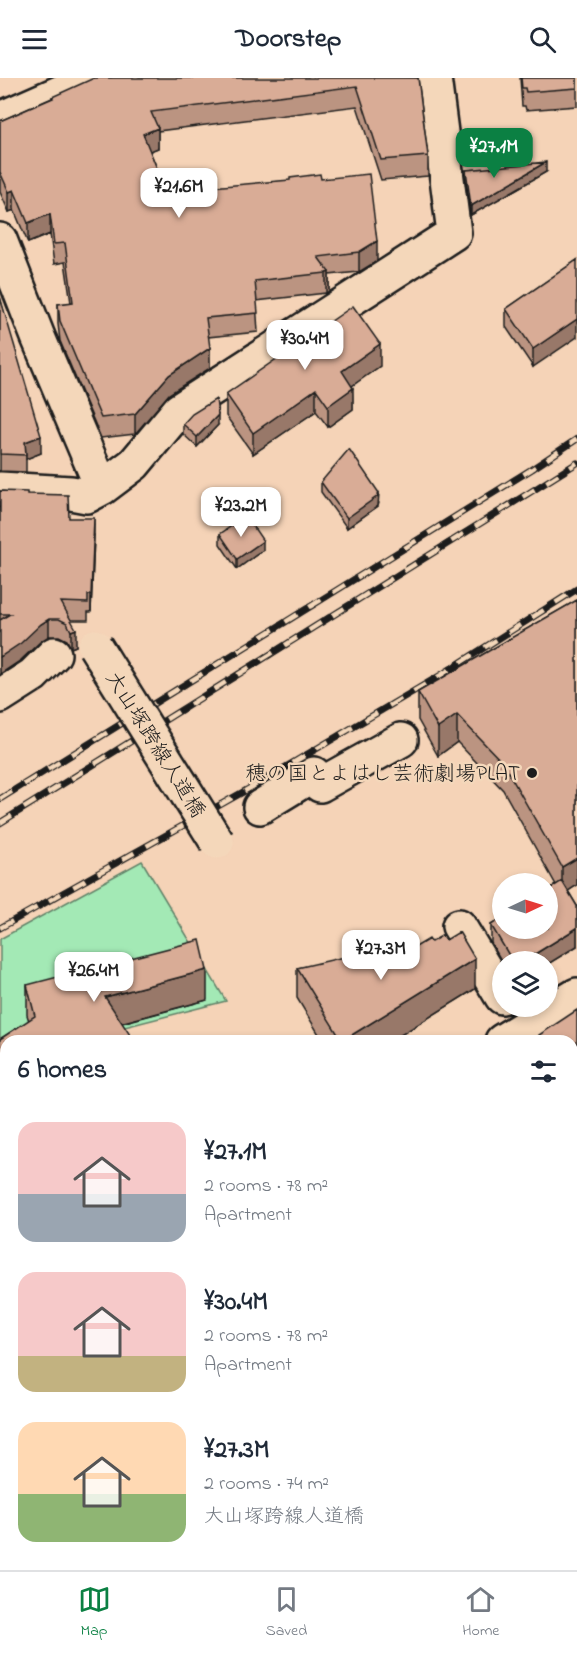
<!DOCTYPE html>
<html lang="en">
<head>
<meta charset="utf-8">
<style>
	:root { --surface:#fff; --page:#f2f2f3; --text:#1f2937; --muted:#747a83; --line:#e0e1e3; --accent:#0b8043 }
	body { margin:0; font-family:"Indie Flower","Klee One",sans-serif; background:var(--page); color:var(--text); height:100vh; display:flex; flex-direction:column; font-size:22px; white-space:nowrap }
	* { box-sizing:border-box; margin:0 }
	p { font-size:20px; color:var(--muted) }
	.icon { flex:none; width:33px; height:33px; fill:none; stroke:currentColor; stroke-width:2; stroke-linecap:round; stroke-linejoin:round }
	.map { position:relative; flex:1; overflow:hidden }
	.panel { position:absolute; left:0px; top:957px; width:578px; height:536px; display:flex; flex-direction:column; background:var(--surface); border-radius:18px 18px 0 0; box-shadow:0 3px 9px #0003 }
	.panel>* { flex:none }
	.needle { width:39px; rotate:86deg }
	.tools { position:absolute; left:492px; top:795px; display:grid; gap:12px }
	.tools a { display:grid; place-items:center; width:66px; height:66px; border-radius:50%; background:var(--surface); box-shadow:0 3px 9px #0003; font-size:30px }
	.price { position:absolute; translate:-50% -51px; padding:0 14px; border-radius:12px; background:#fff; color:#222; font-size:20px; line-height:39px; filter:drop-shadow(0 2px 3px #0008) }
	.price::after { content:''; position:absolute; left:50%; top:36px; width:18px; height:14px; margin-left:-9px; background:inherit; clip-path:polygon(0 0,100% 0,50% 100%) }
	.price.current { background:var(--accent); color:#fff }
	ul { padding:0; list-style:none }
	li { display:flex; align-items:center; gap:18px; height:150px; padding:0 18px }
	li span { display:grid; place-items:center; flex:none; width:168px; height:120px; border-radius:18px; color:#555 }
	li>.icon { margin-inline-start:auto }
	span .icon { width:72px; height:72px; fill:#fffc; stroke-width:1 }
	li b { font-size:26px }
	h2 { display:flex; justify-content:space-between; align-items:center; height:72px; padding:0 18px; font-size:26px }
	header { display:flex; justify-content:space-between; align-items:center; height:78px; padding:0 18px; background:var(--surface); font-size:27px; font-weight:700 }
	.tabs { display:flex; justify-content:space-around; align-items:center; height:84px; border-top:2px solid var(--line); background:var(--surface); font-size:16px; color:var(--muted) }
	.tabs a { display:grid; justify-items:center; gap:3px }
	.tabs .current { color:var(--accent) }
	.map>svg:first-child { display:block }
	.green { fill:#a3e9b5; stroke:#608268; stroke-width:1.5 }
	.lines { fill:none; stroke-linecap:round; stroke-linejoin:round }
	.minor-casing { stroke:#1c1c1c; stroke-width:38 }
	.minor { stroke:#f4d7ba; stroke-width:33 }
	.rail-casing { stroke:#1c1c1c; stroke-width:7 }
	.rail { stroke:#f4d7ba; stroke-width:4.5; stroke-dasharray:14; stroke-linecap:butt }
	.minor-bridge-casing { stroke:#1c1c1c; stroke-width:38; stroke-linecap:butt }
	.minor-bridge { stroke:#f4d7ba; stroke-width:33 }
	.wall { fill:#bb9481; stroke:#1c1c1c; stroke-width:1.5 }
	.shaded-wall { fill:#987869; stroke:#1c1c1c; stroke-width:1.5 }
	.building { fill:#d9ac96; stroke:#1c1c1c; stroke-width:1.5 }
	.poi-dot { fill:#1c1c1c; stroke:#f4d7ba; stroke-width:2 }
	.labels { text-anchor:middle; stroke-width:5; stroke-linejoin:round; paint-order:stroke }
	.street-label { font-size:21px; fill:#1c1c1c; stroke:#f4d7ba }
	.poi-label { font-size:21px; fill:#1c1c1c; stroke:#f4d7ba; text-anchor:end }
</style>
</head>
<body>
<header><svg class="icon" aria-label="menu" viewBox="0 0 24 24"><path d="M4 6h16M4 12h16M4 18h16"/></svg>Doorstep<svg class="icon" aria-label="search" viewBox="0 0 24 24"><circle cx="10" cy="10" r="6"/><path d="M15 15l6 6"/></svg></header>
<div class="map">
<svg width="577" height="1492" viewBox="0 0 577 1492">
	<rect width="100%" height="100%" fill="#f5d3b7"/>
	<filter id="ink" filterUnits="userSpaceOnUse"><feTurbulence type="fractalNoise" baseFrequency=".0167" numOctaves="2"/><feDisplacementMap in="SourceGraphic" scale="12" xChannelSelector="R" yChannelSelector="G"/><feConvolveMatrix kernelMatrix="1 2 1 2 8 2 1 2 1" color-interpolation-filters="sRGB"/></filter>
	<g filter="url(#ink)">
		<path class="green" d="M142,783L226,923L70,963H6L0,976V861Z"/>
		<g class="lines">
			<defs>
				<path id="minor" d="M0,41L93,0
					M0,162L38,259L102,410
					M0,411L71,415L87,418L102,410L134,386L179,332L454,155L434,0
					M0,618L33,597L54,576
					M260,729L314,696L320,707L401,662
					M459,848L502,919
					M502,963L577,917
					M572,1147L577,1155
					M0,1286L6,1319
					M37,1486L38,1492
					M178,1486L180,1492
					M378,1486L379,1492"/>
			</defs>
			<use href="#minor" class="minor-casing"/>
			<use href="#minor" class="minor"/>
			<defs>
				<path id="rail" d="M0,721L532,391L577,361
					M0,745L577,385
					M0,850L252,709L441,597L577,511"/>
			</defs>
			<use href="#rail" class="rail-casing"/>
			<use href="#rail" class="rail"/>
			<defs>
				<path id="minor-bridge" d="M95,568L217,764"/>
			</defs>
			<use href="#minor-bridge" class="minor-bridge-casing"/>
			<use href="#minor-bridge" class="minor-bridge"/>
		</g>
		<path class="wall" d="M418,0L428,78V98L381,102L357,28L158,53V70L150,73L166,113L321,101L377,183L359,194L329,197V213L326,215L256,223L258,254L208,259L210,290L169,316L135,356L101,360L60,263L58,246V226L71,225L65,184L54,186L50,156L28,165L14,132L9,134L0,114V43L52,20V19Z
			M520,0H577V28L526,32L525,28H522Z
			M466,92L546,94L471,137L466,102Z
			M577,182L533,289L506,249V231Z
			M0,219L41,375L26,381V394L0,393Z
			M380,288L352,307L353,331L328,349L316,333L253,376L226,338V316Z
			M183,346L218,347L197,369L183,356Z
			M321,404L379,425L378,428L347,450L321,414Z
			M0,413L27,416L69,440L94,457L91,534H88V542H71L76,568L71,570L67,562L59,558H49L41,563L21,582L0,596Z
			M220,456L263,472L237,491L220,466Z
			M577,522V807L568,813L577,828V868L548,886V884H502L491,865V847L556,807L503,712L457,664L438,678L418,642V614Z
			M414,870L475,911L391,963H323L297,920V890L361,882L397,876Z
			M27,907L207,922L122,945L6,963V1108L0,1098V961L29,943L27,937Z
			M572,1172L577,1181V1446L572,1447Z
			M6,1396V1486H21V1492H0V1397Z"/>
		<path class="shaded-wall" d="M158,50V70L143,76V56Z
			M546,84V94L471,137V128Z
			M14,112V132L9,134V114Z
			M50,136V156L28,165V145Z
			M377,163V183L359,194V174Z
			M329,194V213L326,215V195Z
			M577,241V259L533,289V271Z
			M380,266V288L342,315V293Z
			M210,270V290L169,316L135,356V336L169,297Z
			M353,310V331L328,349V328Z
			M316,311V333L253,376V355Z
			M218,337V347L197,369V359Z
			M41,358V375L26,381L25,364Z
			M379,415L378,428L347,450V440Z
			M94,440V457L91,534V517Z
			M263,463V472L237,491V481Z
			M49,541V558L41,563L21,582L0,596V579L41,546Z
			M76,551V568L71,570V553Z
			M457,637V664L438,678V650Z
			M577,780V807L562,817V789Z
			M577,850V868L548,886V884H522Z
			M475,881V911L391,963H342Z
			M207,892V922L105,949V919Z
			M577,1016V1033L572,1037V1020Z"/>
		<path class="building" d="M94,0H418L428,78L381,82L357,8L151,34L158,50L143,56L166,113L290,102V100L320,96L321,101L369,96L377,163L359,174L318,179L329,194L326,195L255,203L258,235L206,240L210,270L169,297L135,336L101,340L60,243L58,226L73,224L65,165L54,166L50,136L28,145L14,112L9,114L0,94V43L53,20L52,19Z
			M521,0H577V10L526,14L525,10H522Z
			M546,84L471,128L466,92Z
			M577,182V241L533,271L506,231Z
			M0,219L41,358L25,364L26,377L0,376Z
			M353,228L380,266L342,293L353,310L328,328L316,311L253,355L226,316Z
			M216,321L218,337L197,359L183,346L192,336Z
			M349,371L379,415L377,416L378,418L347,440L321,404Z
			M0,413L27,414V416L68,417L69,440H94L91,517H88V525L61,524L76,551L71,553L67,545L59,541H49L41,546L21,565L0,579V542L10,536H0Z
			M246,438L263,463L237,481L220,456Z
			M577,522V780L562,789L503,685L457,637L438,650L418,614Z
			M562,803L577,828V850L522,884H513L491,847L502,840V850H548V812Z
			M459,854L475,881L342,963L297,890L357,876L361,882L392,866L397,876L412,867L414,870L429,861L431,864L443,857L446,862Z
			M200,862L207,892L105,919L134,963H6V1078L0,1068V961L35,938L27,907Z
			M577,932V1016L572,1020V963H543L539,957Z
			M572,1172L577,1181V1427L572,1428Z
			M6,1396V1486L0,1487V1397Z
			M55,1486H166L170,1492H56Z
			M195,1486H235L236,1492H196L193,1489Z"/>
	</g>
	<circle class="poi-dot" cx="532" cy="695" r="6"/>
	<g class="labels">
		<g class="street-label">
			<text transform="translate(156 666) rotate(58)" y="7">大山塚跨線人道橋</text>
		</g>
		<g class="poi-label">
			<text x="520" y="702">穂の国とよはし芸術劇場PLAT</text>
		</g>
	</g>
</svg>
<div class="tools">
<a><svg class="needle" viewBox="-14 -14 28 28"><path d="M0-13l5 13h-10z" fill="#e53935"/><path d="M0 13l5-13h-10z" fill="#747a83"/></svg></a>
<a><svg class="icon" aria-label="layers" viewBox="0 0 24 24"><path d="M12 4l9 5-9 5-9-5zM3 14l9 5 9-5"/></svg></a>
</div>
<b class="price current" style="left:494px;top:101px">¥27.1M</b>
<b class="price" style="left:179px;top:141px">¥21.6M</b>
<b class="price" style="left:305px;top:293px">¥30.4M</b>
<b class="price" style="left:241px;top:460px">¥23.2M</b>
<b class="price" style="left:381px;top:903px">¥27.3M</b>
<b class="price" style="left:94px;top:925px">¥26.4M</b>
<section class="panel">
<h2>6 homes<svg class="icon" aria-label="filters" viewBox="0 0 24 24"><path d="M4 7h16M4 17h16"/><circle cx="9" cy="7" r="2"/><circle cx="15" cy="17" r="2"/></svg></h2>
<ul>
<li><span style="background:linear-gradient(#f6c9c9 60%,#9aa5b1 0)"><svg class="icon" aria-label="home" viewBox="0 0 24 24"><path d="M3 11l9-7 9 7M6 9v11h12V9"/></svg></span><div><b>¥27.1M</b><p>2 rooms · 78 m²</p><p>Apartment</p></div></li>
<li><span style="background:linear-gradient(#f6c9c9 70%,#c2b280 0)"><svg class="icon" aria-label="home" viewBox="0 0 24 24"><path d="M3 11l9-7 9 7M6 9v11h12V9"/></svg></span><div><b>¥30.4M</b><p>2 rooms · 78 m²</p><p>Apartment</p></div></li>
<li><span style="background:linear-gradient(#ffd9b3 60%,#8fb573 0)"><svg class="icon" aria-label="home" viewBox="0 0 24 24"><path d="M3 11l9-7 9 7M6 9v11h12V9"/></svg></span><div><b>¥27.3M</b><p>2 rooms · 74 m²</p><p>大山塚跨線人道橋</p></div></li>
</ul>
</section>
</div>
<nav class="tabs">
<a class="current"><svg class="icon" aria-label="map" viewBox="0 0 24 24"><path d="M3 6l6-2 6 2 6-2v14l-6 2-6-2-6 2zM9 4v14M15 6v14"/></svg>Map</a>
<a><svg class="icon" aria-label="saved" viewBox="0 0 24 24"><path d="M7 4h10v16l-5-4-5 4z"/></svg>Saved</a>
<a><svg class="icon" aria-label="home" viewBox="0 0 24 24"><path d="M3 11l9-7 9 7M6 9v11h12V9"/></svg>Home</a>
</nav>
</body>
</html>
